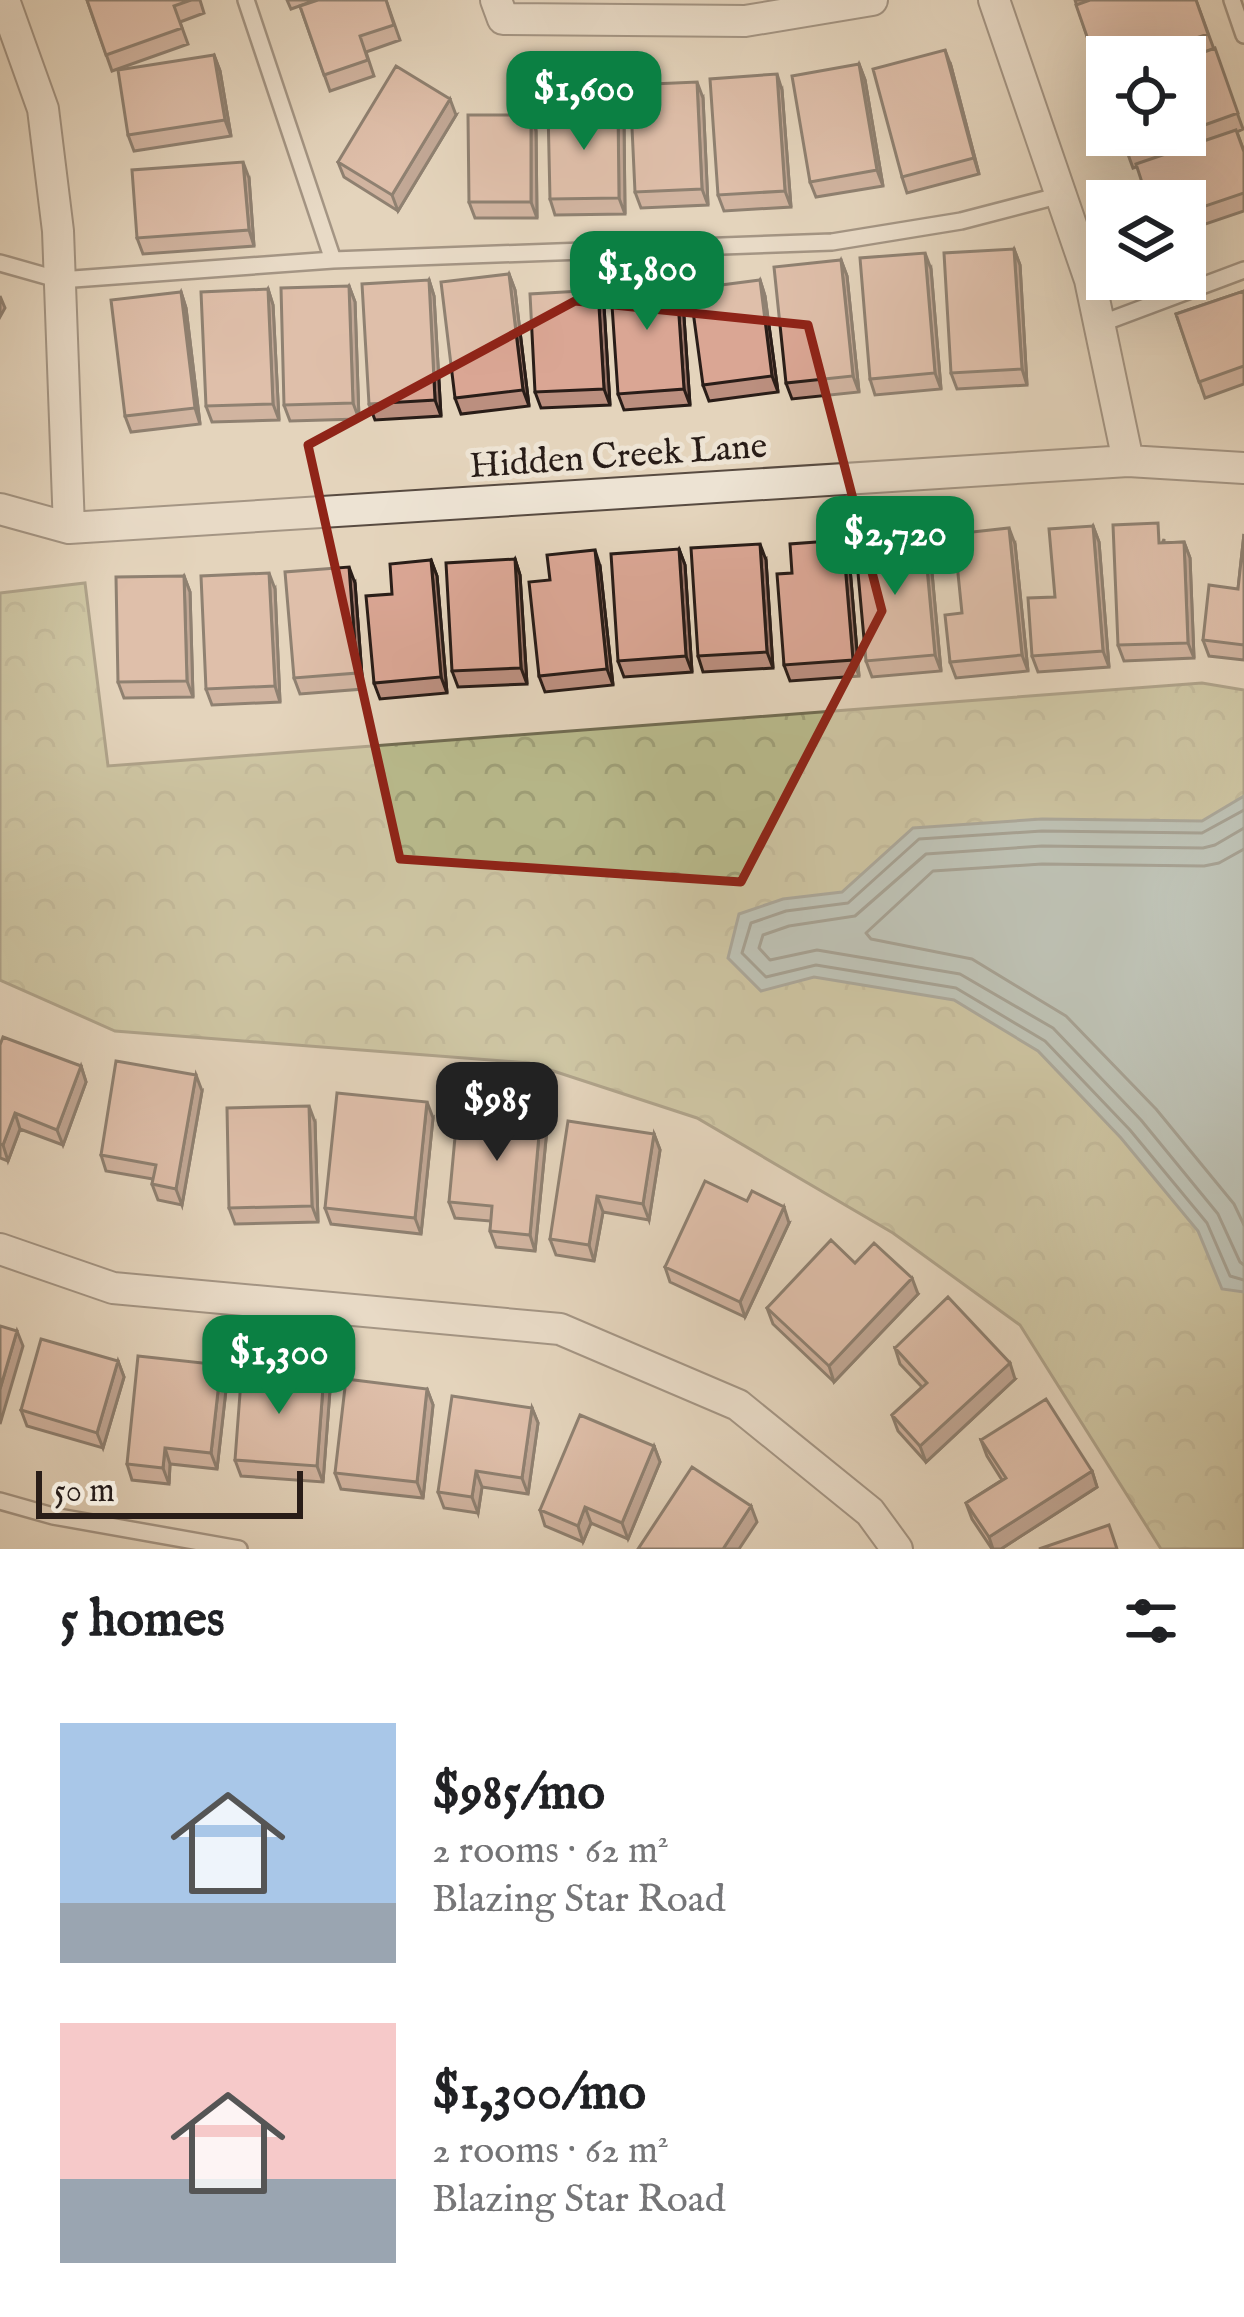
<!DOCTYPE html>
<html lang="en">
<head>
<meta charset="utf-8">
<style>
	:root { --surface:#fff; --page:#f2f2f2; --text:#202124; --muted:#757577; --accent:#0b8043 }
	body { margin:0; font-family:"IM FELL English",serif; background:var(--page); color:var(--text); height:100vh; display:flex; flex-direction:column; font-size:45px; white-space:nowrap }
	* { box-sizing:border-box; margin:0 }
	p { font-size:39px; color:var(--muted) }
	.icon { flex:none; width:66px; height:66px; fill:none; stroke:currentColor; stroke-width:2; stroke-linecap:round; stroke-linejoin:round }
	.map { position:relative; height:1549px; overflow:hidden }
	.side { display:flex; flex-direction:column; background:var(--surface); flex:1 }
	.side>* { flex:none }
	.buttons { position:absolute; left:1086px; top:36px; display:grid; gap:24px }
	.buttons a { display:grid; place-items:center; width:120px; height:120px; border-radius:0px; background:var(--surface); box-shadow:0 12px 48px #0002; font-size:60px }
	.scale { position:absolute; left:36px; bottom:30px; width:267px; box-sizing:border-box; padding-left:12px; border:6px solid #291d18; border-top:0; font-size:33px; line-height:42px; white-space:nowrap; color:#291d18; -webkit-text-stroke:9px #ede3d3; paint-order:stroke }
	.price { position:absolute; translate:-50% -102px; padding:0 27px; border-radius:24px; background:var(--accent); color:#fff; font-size:39px; line-height:78px; filter:drop-shadow(0 3px 6px #0008) }
	.price::after { content:''; position:absolute; left:50%; top:72px; width:36px; height:27px; margin-left:-18px; background:inherit; clip-path:polygon(0 0,100% 0,50% 100%) }
	.price.current { background:#222; color:#fff }
	ul { padding:0; list-style:none }
	li { display:flex; align-items:center; gap:36px; height:300px; padding:0 60px }
	li span { display:grid; place-items:center; flex:none; width:336px; height:240px; border-radius:0px; color:#555 }
	li>.icon { margin-inline-start:auto }
	span .icon { width:144px; height:144px; fill:#fffc; stroke-width:1 }
	li b { font-size:51px }
	h2 { display:flex; justify-content:space-between; align-items:center; height:144px; padding:0 60px; font-size:51px }
	.map>svg:first-child { display:block }
	.park { fill:url(#park-crowns); stroke:#716c52; stroke-width:3 }
	.water { fill:#98b7b8; stroke:#6c7978; stroke-width:3 }
	.lines { fill:none; stroke-linecap:round; stroke-linejoin:round }
	.shore { stroke:#606a68; stroke-width:3 }
	.lane-casing { stroke:#584b41; stroke-width:20 }
	.street-casing { stroke:#584b41; stroke-width:34 }
	.lane { stroke:#ede3d3; stroke-width:15 }
	.street { stroke:#ede3d3; stroke-width:30 }
	.wall { fill:#bb8f7f; stroke:#291d18; stroke-width:3 }
	.shaded-wall { fill:#997468; stroke:#291d18; stroke-width:3 }
	.building { fill:#daa694; stroke:#291d18; stroke-width:3 }
	.marked { fill:none; stroke:#8f2418; stroke-width:9; stroke-linejoin:round }
	.labels { text-anchor:middle; stroke-width:10; stroke-linejoin:round; paint-order:stroke }
	.street-label { font-size:36px; fill:#291d18; stroke:#ede3d3 }
</style>
</head>
<body>
<div class="map">
<svg width="1244" height="1549" viewBox="0 0 1244 1549">
	<defs>
		<pattern id="park-crowns" width="20" height="18" patternUnits="userSpaceOnUse" patternTransform="scale(3)"><rect width="20" height="18" fill="#b9bb8d"/><path d="M2 6a3 3 0 1 1 6 0M12 15a3 3 0 1 1 6 0" fill="none" stroke="#9fa079"/></pattern>
	</defs>
	<rect width="100%" height="100%" fill="#e4d4bc"/>
	<filter id="stains"><feTurbulence type="fractalNoise" baseFrequency=".00167" numOctaves="4"/><feColorMatrix values="0 0 0 0 .2 0 0 0 0 .09 0 0 0 0 .02 0 0 0 .5 -.17"/></filter>
	<radialGradient id="worn" r=".72"><stop offset=".6" stop-color="#630" stop-opacity="0"/><stop offset="1" stop-color="#630" stop-opacity=".3"/></radialGradient>
	<path class="park" d="M85,583L108,766L1202,683L1244,690V1549H1161L1020,1325L893,1233L697,1118L529,1063L115,1031L0,980V593Z"/>
	<path class="water" d="M1244,796V1292L1222,1289L1198,1231L1121,1138L1038,1051L954,1000L814,977L761,991L728,958L739,914L783,899L842,892L913,828L1042,819L1202,821Z"/>
	<g class="lines">
		<path class="shore" d="M1244,810L1202,833L1042,831L919,839L848,903L786,911L751,923L742,953L766,977L816,965L956,988L1045,1041L1130,1130L1207,1223L1230,1276L1244,1280
			M1244,828L1215,845L1203,848L1042,846L926,854L855,916L789,926L763,935L759,948L770,960L817,950L960,974L1053,1028L1141,1120L1218,1214L1240,1262L1244,1265
			M1244,849L1219,863L1204,866L1042,864L933,871L866,933L871,939L972,959L1066,1016L1156,1109L1234,1204L1244,1225"/>
		<defs>
			<path id="lane" d="M246,0L333,260
				M1232,0L1244,35
				M0,263L60,280L333,260L832,242L961,221L1061,195
				M1100,324L1244,270
				M0,1501L53,1516L239,1549"/>
			<path id="street" d="M4,0L43,109L58,231L69,528
				M496,0L503,19L745,21L872,0
				M994,0L1090,280L1128,461
				M0,509L69,528L1128,461L1244,468
				M0,1249L113,1288L560,1329L738,1405L870,1512L897,1549"/>
		</defs>
		<use href="#lane" class="lane-casing"/>
		<use href="#street" class="street-casing"/>
		<use href="#lane" class="lane"/>
		<use href="#street" class="street"/>
	</g>
	<path class="wall" d="M87,0H200L204,13L180,22L188,44L112,71Z
		M287,0H316L291,9Z
		M386,0L400,40L366,52L374,76L330,91L300,6Z
		M1075,0H1196L1243,129L1237,132L1244,151V211L1185,231V201L1136,167L1133,168L1121,135H1185V57H1107V96Z
		M214,55L220,71L231,136L134,151L128,135Z
		M859,64L865,80L883,186L816,197L810,182Z
		M951,66L979,174L907,193L902,177Z
		M782,90L791,207L724,211L718,195Z
		M703,98L708,205L641,208L635,192Z
		M456,115L398,211L344,177L338,162Z
		M624,124L625,214L555,215L550,199Z
		M536,131L537,218H475L469,202Z
		M249,178L254,246L143,254L137,238Z
		M1014,249L1020,265L1027,385L957,389L951,373Z
		M841,260L847,276L859,392L792,399L786,383Z
		M931,269L941,389L875,395L870,379Z
		M509,274L515,290L529,406L461,414L455,398Z
		M429,280L434,296L441,416L375,420L369,404Z
		M760,280L765,296L778,392L709,401L703,385Z
		M349,286L355,302L359,419L290,421L284,405Z
		M682,288L690,405L624,410L618,394Z
		M268,289L273,305L279,420L212,422L206,406Z
		M598,290L604,306L610,405L541,408L535,392Z
		M1244,291V384L1205,398L1176,314Z
		M181,292L186,308L200,424L131,432L125,416Z
		M1093,526L1099,542L1109,667L1038,672L1032,656L1055,597Z
		M1244,534V660L1209,656L1203,640L1238,589Z
		M1164,539V543L1184,542L1190,558L1194,658L1124,661L1118,645Z
		M1015,544L1028,671L956,678L950,662L962,613Z
		M679,549L685,565L692,672L624,677L618,661Z
		M930,551L941,671L872,677L866,661Z
		M849,556L859,676L790,681L784,665L792,573Z
		M515,559L520,575L527,684L458,687L452,671Z
		M431,560L437,576L447,693L380,699L374,683L392,594Z
		M766,560L773,668L703,672L698,656Z
		M600,566L613,685L545,692L539,676L550,580Z
		M184,576L190,592L193,697L124,698L118,682Z
		M355,583L363,689L300,694L294,678Z
		M275,589L280,702L212,705L206,689Z
		M0,1045L81,1066L86,1082L63,1145L20,1129L8,1161L0,1158Z
		M202,1091L182,1205L158,1200L152,1184L153,1179L106,1171L101,1155Z
		M433,1118L421,1234L331,1224L325,1208Z
		M315,1122L318,1222L235,1224L229,1208Z
		M547,1129L535,1251L496,1247L490,1231L491,1221L455,1218L449,1202Z
		M654,1134L660,1150L649,1220L603,1212L594,1261L556,1255L550,1239Z
		M789,1223L745,1317L670,1282L665,1267Z
		M855,1263L918,1294L834,1382L773,1324L767,1308Z
		M895,1348L1015,1379L926,1462L898,1431L892,1415L922,1387L900,1364Z
		M118,1361L124,1377L103,1448L27,1426L21,1410Z
		M221,1365L227,1381L217,1469L170,1464L169,1484L132,1480L127,1464Z
		M427,1389L433,1405L423,1498L341,1489L335,1473Z
		M330,1390L323,1482L241,1476L235,1460Z
		M532,1408L538,1423L528,1494L482,1487L478,1513L444,1508L438,1492Z
		M981,1440L1092,1471L1097,1487L1001,1549H992L972,1519L966,1503L1002,1480L987,1456Z
		M654,1446L660,1462L628,1539L591,1523L583,1542L545,1526L540,1510Z"/>
	<path class="shaded-wall" d="M945,50L951,66L979,174L974,158Z
		M214,55L220,71L231,136L225,120Z
		M859,64L865,80L883,186L877,170Z
		M777,74L782,90L791,207L785,191Z
		M697,82L703,98L708,205L702,189Z
		M450,99L456,115L398,211L392,195Z
		M618,108L624,124L625,214L619,198Z
		M531,115L536,131L537,218L531,202Z
		M243,162L249,178L254,246L249,230Z
		M1014,249L1020,265L1027,385L1022,369Z
		M925,253L931,269L941,389L935,373Z
		M841,260L847,276L859,392L853,376Z
		M676,272L682,288L690,405L684,389Z
		M509,274L515,290L529,406L523,390Z
		M429,280L434,296L441,416L435,400Z
		M760,280L765,296L778,392L772,376Z
		M349,286L355,302L359,419L353,403Z
		M268,289L273,305L279,420L273,404Z
		M598,290L604,306L610,405L604,389Z
		M181,292L186,308L200,424L195,408Z
		M0,296L5,308L0,317Z
		M1093,526L1099,542L1109,667L1103,651Z
		M1009,528L1015,544L1028,671L1022,655Z
		M924,535L930,551L941,671L935,655Z
		M843,540L849,556L859,676L853,660Z
		M1184,542L1190,558L1194,658L1188,643Z
		M760,544L766,560L773,668L767,652Z
		M679,549L685,565L692,672L686,656Z
		M595,550L600,566L613,685L607,669Z
		M515,559L520,575L527,684L521,668Z
		M431,560L437,576L447,693L441,677Z
		M349,567L355,583L363,689L357,673Z
		M269,573L275,589L280,702L275,686Z
		M184,576L190,592L193,697L187,681Z
		M81,1066L86,1082L63,1145L57,1130Z
		M196,1075L202,1091L182,1205L176,1189Z
		M427,1102L433,1118L421,1234L415,1218Z
		M309,1106L315,1122L318,1222L312,1206Z
		M15,1113L20,1129L8,1161L3,1145Z
		M541,1113L547,1129L535,1251L530,1235Z
		M654,1134L660,1150L649,1220L643,1204Z
		M597,1196L603,1212L594,1261L589,1245Z
		M784,1207L789,1223L745,1317L740,1302Z
		M912,1278L918,1294L834,1382L829,1366Z
		M17,1331L23,1346L0,1424V1389Z
		M118,1361L124,1377L103,1448L97,1433Z
		M1010,1363L1015,1379L926,1462L920,1446Z
		M221,1365L227,1381L217,1469L211,1453Z
		M324,1374L330,1390L323,1482L317,1466Z
		M427,1389L433,1405L423,1498L417,1482Z
		M532,1408L538,1423L528,1494L522,1478Z
		M654,1446L660,1462L628,1539L622,1523Z
		M165,1448L170,1464L169,1484L163,1468Z
		M476,1471L482,1487L478,1513L472,1497Z
		M1092,1471L1097,1487L1001,1549H993L989,1537Z
		M751,1506L757,1522L739,1549H723Z
		M585,1507L591,1523L583,1542L578,1526Z"/>
	<path class="building" d="M87,0H191L174,6L182,28L106,55Z
		M318,0H386L394,25L360,36L368,60L324,75L300,6Z
		M1090,0H1196L1208,34L1141,57H1107V69L1099,71L1076,5Z
		M1215,48L1238,113L1185,132V59Z
		M945,50L974,158L902,177L873,69Z
		M214,55L225,120L128,135L118,70Z
		M859,64L877,170L810,182L792,76Z
		M396,66L450,99L392,195L338,162Z
		M777,74L785,191L718,195L710,79Z
		M697,82L702,189L635,192L630,85Z
		M618,108L619,198L550,199L548,109Z
		M468,115H531V202H469Z
		M1236,130L1244,152V193L1185,213V201H1148L1136,164Z
		M1121,135H1177L1127,153Z
		M243,162L249,230L137,238L132,170Z
		M1014,249L1022,369L951,373L944,253Z
		M925,253L935,373L870,379L860,258Z
		M841,260L853,376L786,383L774,267Z
		M676,272L684,389L618,394L610,276Z
		M509,274L523,390L455,398L441,282Z
		M429,280L435,400L369,404L362,284Z
		M760,280L772,376L703,385L690,289Z
		M349,286L353,403L284,405L281,288Z
		M268,289L273,404L206,406L201,292Z
		M598,290L604,389L535,392L530,294Z
		M1244,291V366L1199,382L1176,314Z
		M181,292L195,408L125,416L111,300Z
		M1158,523L1159,543L1184,542L1188,643L1118,645L1113,525Z
		M1093,526L1103,651L1032,656L1028,598L1055,597L1049,529Z
		M1009,528L1022,655L950,662L945,615L962,613L954,534Z
		M1244,534V645L1203,640L1209,585L1238,589Z
		M924,535L935,655L866,661L855,540Z
		M843,540L853,660L784,665L777,574L792,573L790,544Z
		M760,544L767,652L698,656L691,548Z
		M679,549L686,656L618,661L611,554Z
		M595,550L607,669L539,676L529,582L550,580L547,555Z
		M515,559L521,668L452,671L446,563Z
		M431,560L441,677L374,683L366,596L392,594L390,564Z
		M349,567L357,673L294,678L285,572Z
		M269,573L275,686L206,689L201,576Z
		M184,576L187,681L118,682L116,577Z
		M3,1037L81,1066L57,1130L15,1113L3,1145L0,1144V1045Z
		M116,1061L196,1075L176,1189L152,1184L156,1165L101,1155Z
		M337,1093L427,1102L415,1218L325,1208Z
		M458,1105L541,1113L530,1235L490,1231L492,1206L449,1202Z
		M309,1106L312,1206L229,1208L227,1108Z
		M568,1121L654,1134L643,1204L597,1196L589,1245L550,1239Z
		M705,1181L747,1201L752,1191L784,1207L740,1302L665,1267Z
		M831,1240L855,1263L874,1243L912,1278L829,1366L767,1308Z
		M948,1297L1010,1363L920,1446L892,1415L927,1383L895,1348Z
		M0,1326L17,1331L0,1389Z
		M41,1339L118,1361L97,1433L21,1410Z
		M138,1356L221,1365L211,1453L165,1448L163,1468L127,1464Z
		M242,1367L324,1374L317,1466L235,1460Z
		M346,1379L427,1389L417,1482L335,1473Z
		M452,1396L532,1408L522,1478L476,1471L472,1497L438,1492Z
		M1046,1399L1092,1471L989,1537L966,1503L1006,1478L981,1440Z
		M580,1415L654,1446L622,1523L585,1507L578,1526L540,1510Z
		M692,1467L751,1506L723,1549H638Z
		M1109,1525L1117,1549H1039Z"/>
	<path d="M0 0H1244V1549H0ZM575,301L808,325L882,611L741,882L400,859L308,445Z" fill="#e4d4bc" fill-opacity=".55" fill-rule="evenodd"/>
	<path class="marked" d="M575,301L808,325L882,611L741,882L400,859L308,445Z"/>
	<g class="labels">
		<g class="street-label">
			<text transform="translate(618 454) rotate(-4)" y="13">Hidden Creek Lane</text>
		</g>
	</g>
	<rect width="100%" height="100%" filter="url(#stains)"/>
	<rect width="100%" height="100%" fill="url(#worn)"/>
</svg>
<div class="buttons">
<a><svg class="icon" aria-label="locate" viewBox="0 0 24 24"><circle cx="12" cy="12" r="6"/><path d="M12 2v4M12 18v4M2 12h4M18 12h4"/></svg></a>
<a><svg class="icon" aria-label="layers" viewBox="0 0 24 24"><path d="M12 4l9 5-9 5-9-5zM3 14l9 5 9-5"/></svg></a>
</div>
<div class="scale">50 m</div>
<b class="price" style="left:584px;top:153px">$1,600</b>
<b class="price" style="left:647px;top:333px">$1,800</b>
<b class="price" style="left:895px;top:598px">$2,720</b>
<b class="price current" style="left:497px;top:1164px">$985</b>
<b class="price" style="left:279px;top:1417px">$1,300</b>
</div>
<section class="side">
<h2>5 homes<svg class="icon" aria-label="filters" viewBox="0 0 24 24"><path d="M4 7h16M4 17h16"/><circle cx="9" cy="7" r="2"/><circle cx="15" cy="17" r="2"/></svg></h2>
<ul>
<li><span style="background:linear-gradient(#a9c7e8 75%,#9aa5b1 0)"><svg class="icon" aria-label="home" viewBox="0 0 24 24"><path d="M3 11l9-7 9 7M6 9v11h12V9"/></svg></span><div><b>$985/mo</b><p>2 rooms · 62 m²</p><p>Blazing Star Road</p></div></li>
<li><span style="background:linear-gradient(#f6c9c9 65%,#9aa5b1 0)"><svg class="icon" aria-label="home" viewBox="0 0 24 24"><path d="M3 11l9-7 9 7M6 9v11h12V9"/></svg></span><div><b>$1,300/mo</b><p>2 rooms · 62 m²</p><p>Blazing Star Road</p></div></li>
</ul>
</section>
</body>
</html>
